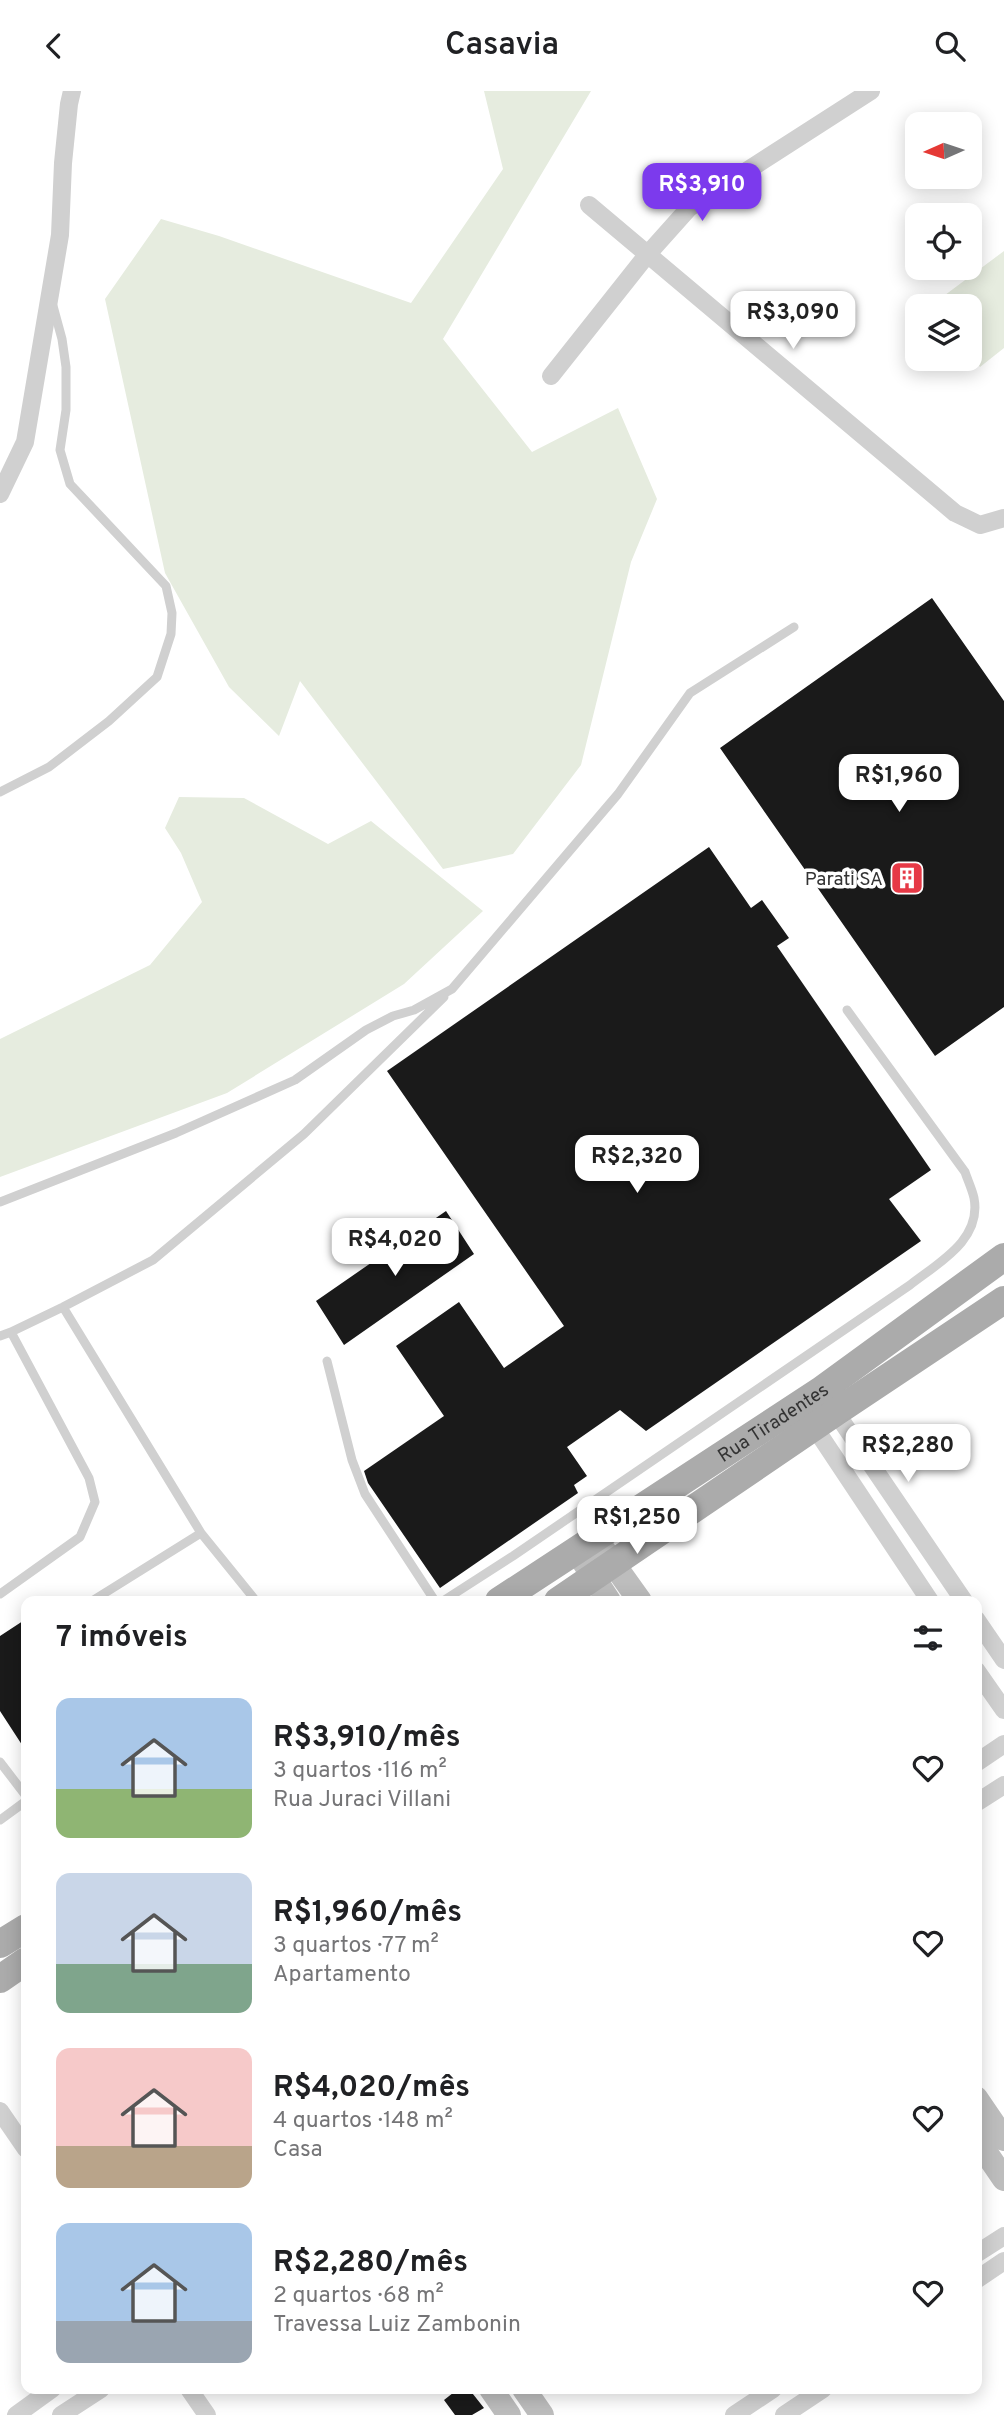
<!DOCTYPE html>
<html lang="pt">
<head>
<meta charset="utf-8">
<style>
	:root { --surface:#fff; --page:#f6f6f6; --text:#202124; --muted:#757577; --accent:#7c3aed }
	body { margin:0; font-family:Overpass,sans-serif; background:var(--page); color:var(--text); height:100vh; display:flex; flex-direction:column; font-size:26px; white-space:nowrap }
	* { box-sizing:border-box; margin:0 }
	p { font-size:23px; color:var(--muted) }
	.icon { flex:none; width:38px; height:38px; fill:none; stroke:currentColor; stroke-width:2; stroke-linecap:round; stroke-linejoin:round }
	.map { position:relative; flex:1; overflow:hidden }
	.details { position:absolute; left:21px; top:1505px; width:961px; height:798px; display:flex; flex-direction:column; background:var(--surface); border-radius:14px; box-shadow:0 4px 18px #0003 }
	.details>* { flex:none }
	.needle { width:46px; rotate:267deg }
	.tools { position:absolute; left:905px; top:21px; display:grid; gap:14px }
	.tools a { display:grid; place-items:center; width:77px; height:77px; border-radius:14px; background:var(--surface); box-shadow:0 4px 18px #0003; font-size:35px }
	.price { position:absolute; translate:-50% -60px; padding:0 16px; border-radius:14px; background:#fff; color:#222; font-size:23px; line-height:46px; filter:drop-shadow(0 2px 4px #0008) }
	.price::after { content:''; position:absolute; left:50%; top:42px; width:21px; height:16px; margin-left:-10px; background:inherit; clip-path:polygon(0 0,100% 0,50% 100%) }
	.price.selected { background:var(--accent); color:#fff }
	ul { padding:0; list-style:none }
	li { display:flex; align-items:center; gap:21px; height:175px; padding:0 35px }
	li span { display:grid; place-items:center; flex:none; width:196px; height:140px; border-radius:14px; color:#555 }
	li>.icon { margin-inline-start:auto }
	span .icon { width:84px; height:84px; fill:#fffc; stroke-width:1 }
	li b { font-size:30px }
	h2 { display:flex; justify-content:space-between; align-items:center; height:84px; padding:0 35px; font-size:30px }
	header { display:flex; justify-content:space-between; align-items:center; height:91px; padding:0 35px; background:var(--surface); font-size:32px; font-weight:600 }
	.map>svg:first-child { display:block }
	.green { fill:#e6ecdf }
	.building { fill:#1a1a1a }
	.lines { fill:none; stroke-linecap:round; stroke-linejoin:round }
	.lane { stroke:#d0d0d0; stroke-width:9 }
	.street { stroke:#d0d0d0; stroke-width:18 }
	.secondary { stroke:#bdbdbd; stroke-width:24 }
	.primary { stroke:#ababab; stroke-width:28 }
	.labels { text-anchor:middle; stroke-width:7; stroke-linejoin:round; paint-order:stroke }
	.poi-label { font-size:19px; fill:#333; stroke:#fff; text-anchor:end }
	.street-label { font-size:19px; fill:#333; stroke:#fff }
</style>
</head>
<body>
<header><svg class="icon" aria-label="back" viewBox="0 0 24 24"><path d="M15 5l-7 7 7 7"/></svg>Casavia<svg class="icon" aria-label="search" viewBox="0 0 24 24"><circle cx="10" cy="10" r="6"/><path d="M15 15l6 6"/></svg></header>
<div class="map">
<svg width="1004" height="2324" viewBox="0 0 1004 2324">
	<rect width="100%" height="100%" fill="#fff"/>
	<path class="green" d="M484,0H591L443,248L532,361L618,317L657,408L631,471L581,674L513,763L443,778L300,590L279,645L229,596L165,482L105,208L161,128L219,145L411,212L503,78Z
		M1004,160V257L980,276L970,262V215H935L933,213Z
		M179,706L244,707L328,753L371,730L483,820L404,893L227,1002L0,1086V948L150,874L202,811L181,762L165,737Z"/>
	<path class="building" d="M932,507L1004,610V916L935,965L720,657Z
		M709,756L751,817L762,809L789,847L777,855L931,1079L889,1108L921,1150L646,1340L620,1319L567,1356L587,1385L574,1394L578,1402L440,1497L368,1392L364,1380L444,1325L396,1255L459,1211L504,1277L564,1235L387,980Z
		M446,1120L474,1163L344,1254L316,1210Z
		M26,1528V1660L0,1620V1545Z
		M458,2298H469L484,2317L472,2324H455L444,2309Z"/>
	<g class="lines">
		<path class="lane" d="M0,701L49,676L109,630L157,586L171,543L172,522L166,495L70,393L60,359L66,319V276L62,248L53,215
			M0,1111L176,1042L295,989L366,939L393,925L414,919L452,898L618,703L690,602L794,536
			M63,1216L201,1442L256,1510
			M11,1241L63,1216L153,1169L304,1043L444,906
			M0,1245L11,1241L89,1387L95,1411L80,1446L0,1503
			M327,1270L352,1369L365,1403L435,1510
			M92,1510L201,1442
			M443,1510L513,1465L910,1194C938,1172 982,1149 974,1107C972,1098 968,1090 965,1081L847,919
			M0,1671L26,1705
			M0,1729L26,1710"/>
		<path class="street" d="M589,114L955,422L980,434L1004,427
			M551,285L647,164L689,117L871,0
			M0,403L25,351L60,144L63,72L69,13L72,0
			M830,1313L964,1510
			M809,1328L930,1510
			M976,1528L1004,1569
			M976,1579L1004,1619
			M976,1672L1004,1653
			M976,1712L1004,1694
			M0,2020L26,2058
			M976,2163L1004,2145
			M976,2189L1004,2170
			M189,2298L207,2324
			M16,2324L52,2298
			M61,2324L101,2298
			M734,2324L773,2298
			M784,2324L823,2298"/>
		<path class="secondary" d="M595,1447L640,1510
			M576,1459L609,1510
			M976,2007L1004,2048
			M976,2047L1004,2088
			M491,2298L509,2324
			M524,2298L542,2324"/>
		<g class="primary">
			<path id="s1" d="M499,1510L820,1300L1004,1166"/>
			<path d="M558,1510L836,1321L1004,1209"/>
			<path d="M0,1853L26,1837"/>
			<path d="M0,1888L26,1870"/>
		</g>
	</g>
	<defs>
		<symbol id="building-square" viewBox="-11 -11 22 22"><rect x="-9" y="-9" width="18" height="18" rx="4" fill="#e63946" stroke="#fff"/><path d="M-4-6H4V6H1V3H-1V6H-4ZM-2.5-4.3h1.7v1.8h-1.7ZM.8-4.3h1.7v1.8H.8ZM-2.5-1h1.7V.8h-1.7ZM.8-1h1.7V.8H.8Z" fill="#fff"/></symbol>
	</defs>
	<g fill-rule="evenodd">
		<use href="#building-square" x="888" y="768" width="38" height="38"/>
	</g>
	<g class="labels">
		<g class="poi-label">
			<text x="883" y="794">Parati SA</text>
		</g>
		<g class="street-label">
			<text dy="7" stroke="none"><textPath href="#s1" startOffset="327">Rua Tiradentes</textPath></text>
		</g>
	</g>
</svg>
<div class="tools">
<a><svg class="needle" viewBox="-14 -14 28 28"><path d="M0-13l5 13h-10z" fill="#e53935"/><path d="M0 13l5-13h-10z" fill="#757577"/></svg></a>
<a><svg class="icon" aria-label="locate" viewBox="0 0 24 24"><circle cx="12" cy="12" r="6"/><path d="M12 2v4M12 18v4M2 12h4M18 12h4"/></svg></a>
<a><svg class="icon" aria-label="layers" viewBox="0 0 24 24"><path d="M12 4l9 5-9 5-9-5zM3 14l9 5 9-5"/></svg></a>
</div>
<b class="price selected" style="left:702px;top:132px">R$3,910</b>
<b class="price" style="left:793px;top:260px">R$3,090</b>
<b class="price" style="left:899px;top:723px">R$1,960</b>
<b class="price" style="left:637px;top:1104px">R$2,320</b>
<b class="price" style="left:395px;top:1187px">R$4,020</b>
<b class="price" style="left:908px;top:1393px">R$2,280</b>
<b class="price" style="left:637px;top:1465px">R$1,250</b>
<section class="details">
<h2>7 imóveis<svg class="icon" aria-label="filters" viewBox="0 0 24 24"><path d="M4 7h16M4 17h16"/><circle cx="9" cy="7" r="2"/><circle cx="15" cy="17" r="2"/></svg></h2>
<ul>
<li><span style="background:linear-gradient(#a9c7e8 65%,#8fb573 0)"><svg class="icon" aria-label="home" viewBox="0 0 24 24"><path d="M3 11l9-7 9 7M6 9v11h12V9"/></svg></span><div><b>R$3,910/mês</b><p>3 quartos · 116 m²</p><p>Rua Juraci Villani</p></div><svg class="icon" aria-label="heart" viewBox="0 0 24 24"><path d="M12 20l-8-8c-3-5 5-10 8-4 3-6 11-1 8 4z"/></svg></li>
<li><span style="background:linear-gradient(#c9d6e8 65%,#7fa58c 0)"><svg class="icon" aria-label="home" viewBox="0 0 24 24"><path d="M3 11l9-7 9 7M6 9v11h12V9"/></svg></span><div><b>R$1,960/mês</b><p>3 quartos · 77 m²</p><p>Apartamento</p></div><svg class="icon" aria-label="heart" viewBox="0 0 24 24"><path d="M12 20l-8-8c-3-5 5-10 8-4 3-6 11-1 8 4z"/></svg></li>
<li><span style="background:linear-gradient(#f6c9c9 70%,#b9a48a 0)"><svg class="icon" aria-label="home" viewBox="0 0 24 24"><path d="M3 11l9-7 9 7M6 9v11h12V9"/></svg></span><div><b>R$4,020/mês</b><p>4 quartos · 148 m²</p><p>Casa</p></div><svg class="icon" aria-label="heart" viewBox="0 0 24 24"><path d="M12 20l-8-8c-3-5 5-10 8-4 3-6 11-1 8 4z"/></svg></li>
<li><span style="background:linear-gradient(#a9c7e8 70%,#9aa5b1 0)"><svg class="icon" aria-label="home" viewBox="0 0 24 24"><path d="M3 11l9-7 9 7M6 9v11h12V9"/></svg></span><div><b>R$2,280/mês</b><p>2 quartos · 68 m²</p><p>Travessa Luiz Zambonin</p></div><svg class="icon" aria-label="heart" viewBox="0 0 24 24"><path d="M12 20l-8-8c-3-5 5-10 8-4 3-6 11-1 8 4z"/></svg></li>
</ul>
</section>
</div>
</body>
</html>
